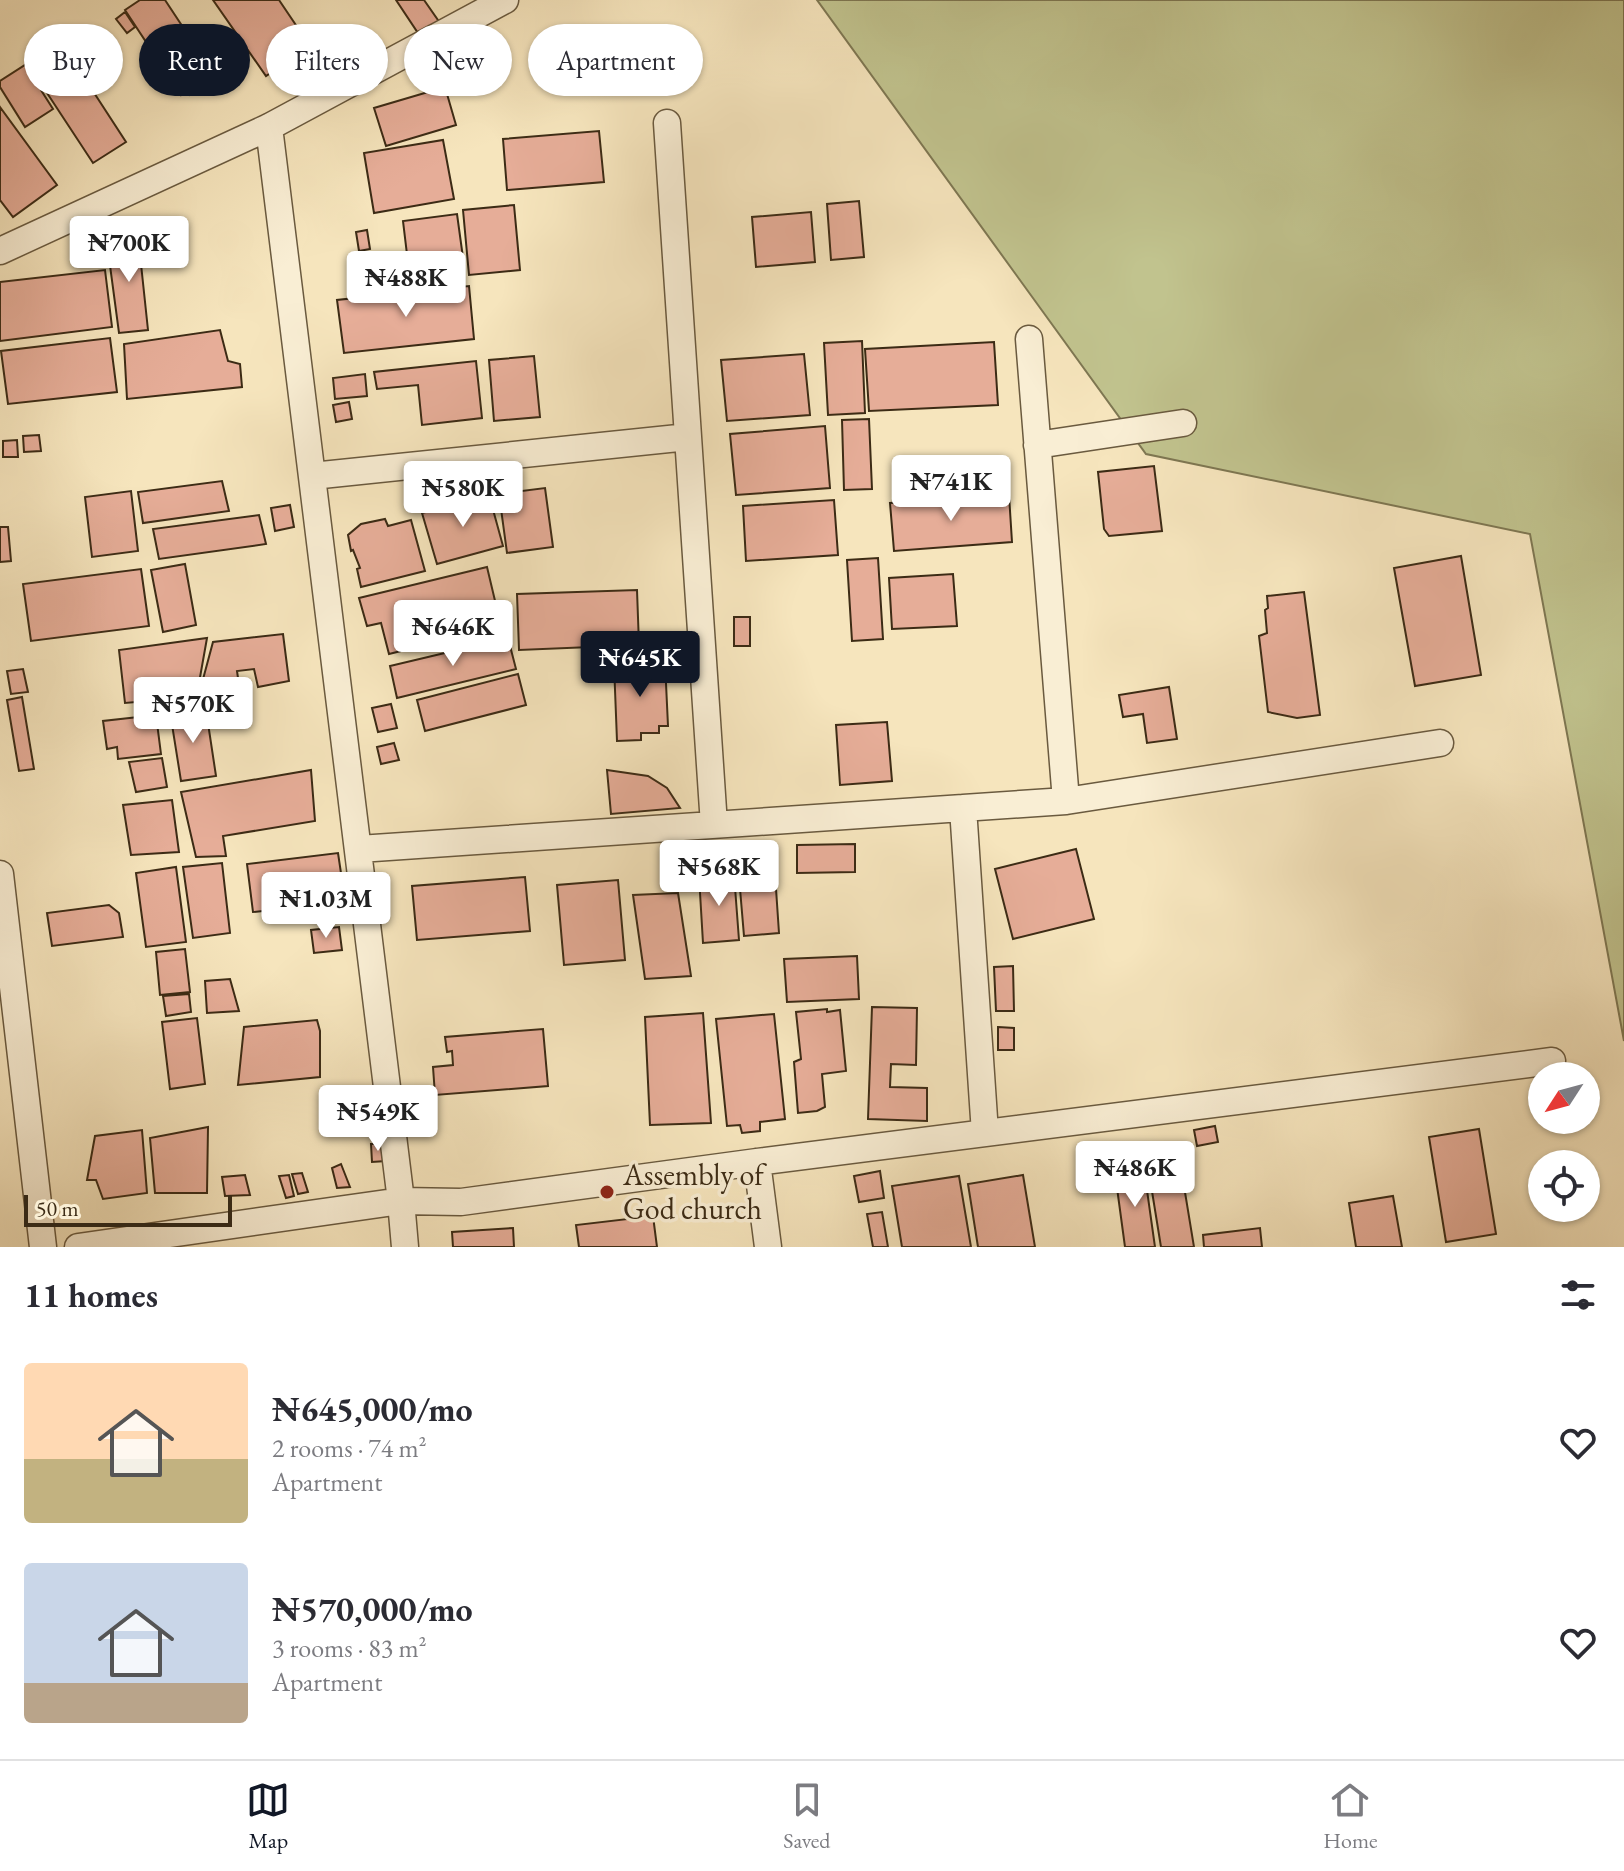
<!DOCTYPE html>
<html lang="en">
<head>
<meta charset="utf-8">
<style>
	:root { --surface:#fff; --page:#f7f7f7; --text:#2b2b33; --muted:#7c7c81; --line:#e1e1e2; --accent:#111827 }
	body { margin:0; font-family:"EB Garamond",serif; background:var(--page); color:var(--text); height:100vh; display:flex; flex-direction:column; font-size:30px; white-space:nowrap }
	* { box-sizing:border-box; margin:0 }
	p { font-size:26px; color:var(--muted) }
	.icon { flex:none; width:44px; height:44px; fill:none; stroke:currentColor; stroke-width:2; stroke-linecap:round; stroke-linejoin:round }
	.map { position:relative; height:1247px; overflow:hidden }
	.side { display:flex; flex-direction:column; background:var(--surface); flex:1 }
	.side>* { flex:none }
	.top-card { position:absolute; left:24px; top:24px; width:800px; height:72px; display:flex; gap:16px }
	.needle { width:52px; rotate:234deg }
	.tools { position:absolute; left:1528px; top:1062px; display:grid; gap:16px }
	.tools a { display:grid; place-items:center; width:72px; height:72px; border-radius:50%; background:var(--surface); box-shadow:0 2px 6px #0004; font-size:40px }
	.scale { position:absolute; left:24px; bottom:20px; width:208px; box-sizing:border-box; padding-left:8px; border:4px solid #3c2b15; border-top:0; font-size:22px; line-height:28px; white-space:nowrap; color:#3c2b15; -webkit-text-stroke:6px #f9eed4; paint-order:stroke }
	.price { position:absolute; translate:-50% -68px; padding:0 18px; border-radius:8px; background:#fff; color:#222; font-size:26px; line-height:52px; filter:drop-shadow(0 2px 4px #0008) }
	.price::after { content:''; position:absolute; left:50%; top:48px; width:24px; height:18px; margin-left:-12px; background:inherit; clip-path:polygon(0 0,100% 0,50% 100%) }
	.price.current { background:var(--accent); color:#fff }
	ul { padding:0; list-style:none }
	li { display:flex; align-items:center; gap:24px; height:200px; padding:0 24px }
	li span { display:grid; place-items:center; flex:none; width:224px; height:160px; border-radius:8px; color:#555 }
	li>.icon { margin-inline-start:auto }
	span .icon { width:96px; height:96px; fill:#fffc; stroke-width:1 }
	li b { font-size:34px }
	h2 { display:flex; justify-content:space-between; align-items:center; height:96px; padding:0 24px; font-size:34px }
	.tag { padding:0 28px; border-radius:36px; background:var(--surface); box-shadow:0 2px 6px #0004; font-size:28px; line-height:72px }
	.tag.current { background:var(--accent); color:#fff }
	.menu { display:flex; justify-content:space-around; align-items:center; height:112px; border-top:2px solid var(--line); background:var(--surface); font-size:22px; color:var(--muted) }
	.menu a { display:grid; justify-items:center; gap:4px }
	.menu .current { color:var(--accent) }
	.map>svg:first-child { display:block }
	.green { fill:#c1c38e; stroke:#7e7752; stroke-width:2 }
	.building { fill:#e6ad98; stroke:#3c2b15; stroke-width:2 }
	.lines { fill:none; stroke-linecap:round; stroke-linejoin:round }
	.minor-casing { stroke:#6a5a3f; stroke-width:29 }
	.minor { stroke:#f9eed4; stroke-width:26 }
	.poi-dot { fill:#8f2418; stroke:#f9eed4; stroke-width:3 }
	.labels { text-anchor:middle; stroke-width:7; stroke-linejoin:round; paint-order:stroke }
	.poi-label { font-size:30px; fill:#3c2b15; stroke:#f9eed4; text-anchor:start }
</style>
</head>
<body>
<div class="map">
<svg width="1624" height="1247" viewBox="0 0 1624 1247">
	<rect width="100%" height="100%" fill="#f6e5bd"/>
	<filter id="stains"><feTurbulence type="fractalNoise" baseFrequency=".0025" numOctaves="4"/><feColorMatrix values="0 0 0 0 .2 0 0 0 0 .09 0 0 0 0 .02 0 0 0 .5 -.17"/></filter>
	<radialGradient id="worn" r=".72"><stop offset=".6" stop-color="#630" stop-opacity="0"/><stop offset="1" stop-color="#630" stop-opacity=".3"/></radialGradient>
	<path class="green" d="M817,0H1624V1041L1530,534L1146,454Z"/>
	<path class="building" d="M140,0H165L196,47L182,56L188,65L202,56L213,74L204,81L206,84L190,95L187,91L181,95L125,10Z
		M213,0H279L310,46L266,76Z
		M396,0H424L440,23L420,36Z
		M125,12L135,27L127,33L116,19Z
		M61,42L126,142L93,163L28,64Z
		M102,43L114,60L88,77L76,61Z
		M25,65L53,109L25,127L0,87V81Z
		M445,87L456,125L386,146L374,108Z
		M0,107L57,185L13,217L0,200Z
		M599,131L604,182L507,190L503,139Z
		M443,140L454,199L374,213L364,153Z
		M859,201L864,257L831,260L827,204Z
		M514,205L520,270L469,275L463,210Z
		M811,212L815,262L756,267L752,217Z
		M457,214L464,265L409,271L403,221Z
		M367,230L370,249L359,251L356,232Z
		M136,237L138,251L152,249L154,260L141,264L148,330L119,333L107,243Z
		M105,270L112,327L0,341V282Z
		M469,286L474,339L344,353L337,300Z
		M220,330L228,361L240,364L242,387L127,399L124,344Z
		M110,338L117,392L8,404L1,351Z
		M862,341L865,413L828,415L824,343Z
		M994,342L998,405L869,411L865,349Z
		M804,354L810,415L727,421L721,360Z
		M534,356L540,417L494,421L489,360Z
		M476,361L482,418L422,425L418,385L377,389L374,372Z
		M365,374L367,396L335,399L333,378Z
		M349,402L352,419L336,422L333,405Z
		M869,419L872,489L844,490L842,420Z
		M825,426L830,488L736,495L730,434Z
		M39,435L41,451L24,452L23,436Z
		M17,440L18,457H3V441Z
		M1154,466L1162,531L1109,536L1104,529L1098,472Z
		M222,481L229,511L143,523L138,492Z
		M545,488L553,547L507,553L499,494Z
		M131,491L138,551L92,557L85,497Z
		M489,495L503,546L437,564L422,513Z
		M1009,495L1012,542L894,551L890,503Z
		M834,500L838,555L746,561L743,506Z
		M290,505L294,527L275,531L271,508Z
		M259,515L266,544L159,559L153,529Z
		M385,519L388,526L411,520L425,571L361,587L357,569L360,568L353,550L351,551L348,535L361,524Z
		M0,527H8L11,561L0,562Z
		M1461,556L1481,675L1415,686L1394,568Z
		M878,558L883,639L852,641L847,560Z
		M185,564L196,625L163,632L151,570Z
		M487,567L501,626L389,654L381,623L367,626L359,598Z
		M141,569L149,626L31,641L23,584Z
		M953,574L957,626L892,629L889,578Z
		M637,590L639,645L519,650L517,594Z
		M1304,592L1320,715L1297,718L1268,712L1259,636L1267,633L1265,610L1268,608L1267,596Z
		M734,617H750V646H734Z
		M283,634L289,681L258,687L254,669L237,671L240,692L206,697L202,683L213,642Z
		M207,638L199,683L186,684L183,698L125,703L119,650Z
		M508,638L516,669L397,698L390,666Z
		M665,662L668,726H659V733H641V740L617,741L614,664Z
		M23,669L28,692L11,694L7,671Z
		M518,674L526,705L425,731L417,700Z
		M1169,687L1177,739L1147,743L1143,714L1123,717L1119,695Z
		M22,697L34,769L19,771L7,700Z
		M391,704L397,728L378,732L372,708Z
		M206,710L216,776L181,781L170,712Z
		M156,715L161,754L118,759L117,747L107,749L103,721Z
		M887,722L892,781L840,785L836,725Z
		M394,743L399,760L381,764L377,747Z
		M162,758L167,787L136,792L129,762Z
		M311,770L315,821L223,836L226,856L196,857L181,792Z
		M607,770L648,776L667,788L680,808L611,814Z
		M172,800L179,852L131,855L123,805Z
		M855,844V872L797,873V845Z
		M1076,849L1094,919L1013,939L995,869Z
		M338,853L341,873L314,876L317,905L253,912L247,864Z
		M222,863L230,933L193,938L183,867Z
		M176,867L186,942L146,947L136,873Z
		M734,874L739,940L703,943L699,876Z
		M775,874L779,933L744,936L739,877Z
		M338,876L340,903L319,905L317,878Z
		M525,877L530,931L417,940L412,886Z
		M618,880L625,960L564,965L557,885Z
		M678,893L691,976L645,979L633,895Z
		M109,905L119,913L123,937L52,946L47,913Z
		M339,927L342,950L314,953L311,930Z
		M185,949L190,992L160,995L156,952Z
		M857,956L859,999L787,1002L784,959Z
		M1013,966L1014,1011H996L994,967Z
		M230,979L239,1011L207,1013L205,981Z
		M189,994L191,1012L166,1016L163,996Z
		M872,1007L917,1008L916,1065L891,1064L890,1087L927,1088V1121L868,1119Z
		M827,1009V1012L840,1010L846,1071L822,1074L825,1107L817,1111L798,1113L794,1062L801,1059L796,1012Z
		M703,1013L711,1123L650,1125L645,1017Z
		M774,1014L785,1119L760,1122V1131L742,1133L740,1125L727,1126L716,1019Z
		M197,1018L205,1084L170,1089L162,1022Z
		M317,1020L320,1031V1077L238,1085L244,1027Z
		M998,1027L1014,1028V1050H998Z
		M543,1029L548,1086L435,1095L433,1067L453,1065L452,1051L447,1052L445,1037Z
		M1215,1126L1218,1142L1197,1146L1194,1130Z
		M208,1127L207,1193H155L150,1138Z
		M1479,1129L1496,1234L1446,1242L1429,1137Z
		M142,1130L147,1193L103,1199L96,1180H87L95,1136Z
		M371,1144H384L386,1161L372,1162Z
		M341,1164L350,1187L337,1188L332,1168Z
		M1144,1169L1155,1247H1125L1115,1173Z
		M880,1171L884,1198L859,1202L854,1176Z
		M302,1173L308,1192L298,1194L292,1174Z
		M1182,1174L1194,1247H1161L1150,1179Z
		M245,1175L250,1195L225,1196L222,1177Z
		M289,1175L294,1196L286,1198L279,1176Z
		M1023,1175L1035,1247H978L968,1184Z
		M959,1176L971,1247H902L892,1186Z
		M1393,1196L1402,1247H1356L1349,1203Z
		M882,1212L888,1247H873L867,1214Z
		M653,1216L657,1247H579L576,1225Z
		M513,1228L514,1247H453L452,1232Z
		M1260,1228L1262,1247H1204L1203,1235Z"/>
	<g class="lines">
		<defs>
			<path id="minor" d="M667,123L714,825
				M269,127L401,1201L405,1247
				M0,251L269,127L505,0
				M1029,339L1066,801
				M1037,445L1183,423
				M312,476L688,437
				M963,808L985,1133
				M359,849L1066,801L1440,743
				M0,874L43,1247
				M757,1162L768,1247
				M78,1247L401,1201L461,1202L757,1162L1552,1061"/>
		</defs>
		<use href="#minor" class="minor-casing"/>
		<use href="#minor" class="minor"/>
	</g>
	<circle class="poi-dot" cx="607" cy="1192" r="8"/>
	<g class="labels">
		<g class="poi-label">
			<text x="623" y="1185">Assembly of<tspan x="623" dy="34">God church</tspan></text>
		</g>
	</g>
	<rect width="100%" height="100%" filter="url(#stains)"/>
	<rect width="100%" height="100%" fill="url(#worn)"/>
</svg>
<div class="tools">
<a><svg class="needle" viewBox="-14 -14 28 28"><path d="M0-13l5 13h-10z" fill="#e53935"/><path d="M0 13l5-13h-10z" fill="#7c7c81"/></svg></a>
<a><svg class="icon" aria-label="locate" viewBox="0 0 24 24"><circle cx="12" cy="12" r="6"/><path d="M12 2v4M12 18v4M2 12h4M18 12h4"/></svg></a>
</div>
<div class="scale">50 m</div>
<b class="price" style="left:129px;top:284px">₦700K</b>
<b class="price" style="left:406px;top:319px">₦488K</b>
<b class="price" style="left:951px;top:523px">₦741K</b>
<b class="price" style="left:463px;top:529px">₦580K</b>
<b class="price" style="left:453px;top:668px">₦646K</b>
<b class="price current" style="left:640px;top:699px">₦645K</b>
<b class="price" style="left:193px;top:745px">₦570K</b>
<b class="price" style="left:719px;top:908px">₦568K</b>
<b class="price" style="left:326px;top:940px">₦1.03M</b>
<b class="price" style="left:378px;top:1153px">₦549K</b>
<b class="price" style="left:1135px;top:1209px">₦486K</b>
<div class="top-card">
<a class="tag">Buy</a>
<a class="tag current">Rent</a>
<a class="tag">Filters</a>
<a class="tag">New</a>
<a class="tag">Apartment</a>
</div>
</div>
<section class="side">
<h2>11 homes<svg class="icon" aria-label="filters" viewBox="0 0 24 24"><path d="M4 7h16M4 17h16"/><circle cx="9" cy="7" r="2"/><circle cx="15" cy="17" r="2"/></svg></h2>
<ul>
<li><span style="background:linear-gradient(#ffd9b3 60%,#c2b280 0)"><svg class="icon" aria-label="home" viewBox="0 0 24 24"><path d="M3 11l9-7 9 7M6 9v11h12V9"/></svg></span><div><b>₦645,000/mo</b><p>2 rooms · 74 m²</p><p>Apartment</p></div><svg class="icon" aria-label="heart" viewBox="0 0 24 24"><path d="M12 20l-8-8c-3-5 5-10 8-4 3-6 11-1 8 4z"/></svg></li>
<li><span style="background:linear-gradient(#c9d6e8 75%,#b9a48a 0)"><svg class="icon" aria-label="home" viewBox="0 0 24 24"><path d="M3 11l9-7 9 7M6 9v11h12V9"/></svg></span><div><b>₦570,000/mo</b><p>3 rooms · 83 m²</p><p>Apartment</p></div><svg class="icon" aria-label="heart" viewBox="0 0 24 24"><path d="M12 20l-8-8c-3-5 5-10 8-4 3-6 11-1 8 4z"/></svg></li>
</ul>
</section>
<nav class="menu">
<a class="current"><svg class="icon" aria-label="map" viewBox="0 0 24 24"><path d="M3 6l6-2 6 2 6-2v14l-6 2-6-2-6 2zM9 4v14M15 6v14"/></svg>Map</a>
<a><svg class="icon" aria-label="saved" viewBox="0 0 24 24"><path d="M7 4h10v16l-5-4-5 4z"/></svg>Saved</a>
<a><svg class="icon" aria-label="home" viewBox="0 0 24 24"><path d="M3 11l9-7 9 7M6 9v11h12V9"/></svg>Home</a>
</nav>
</body>
</html>
